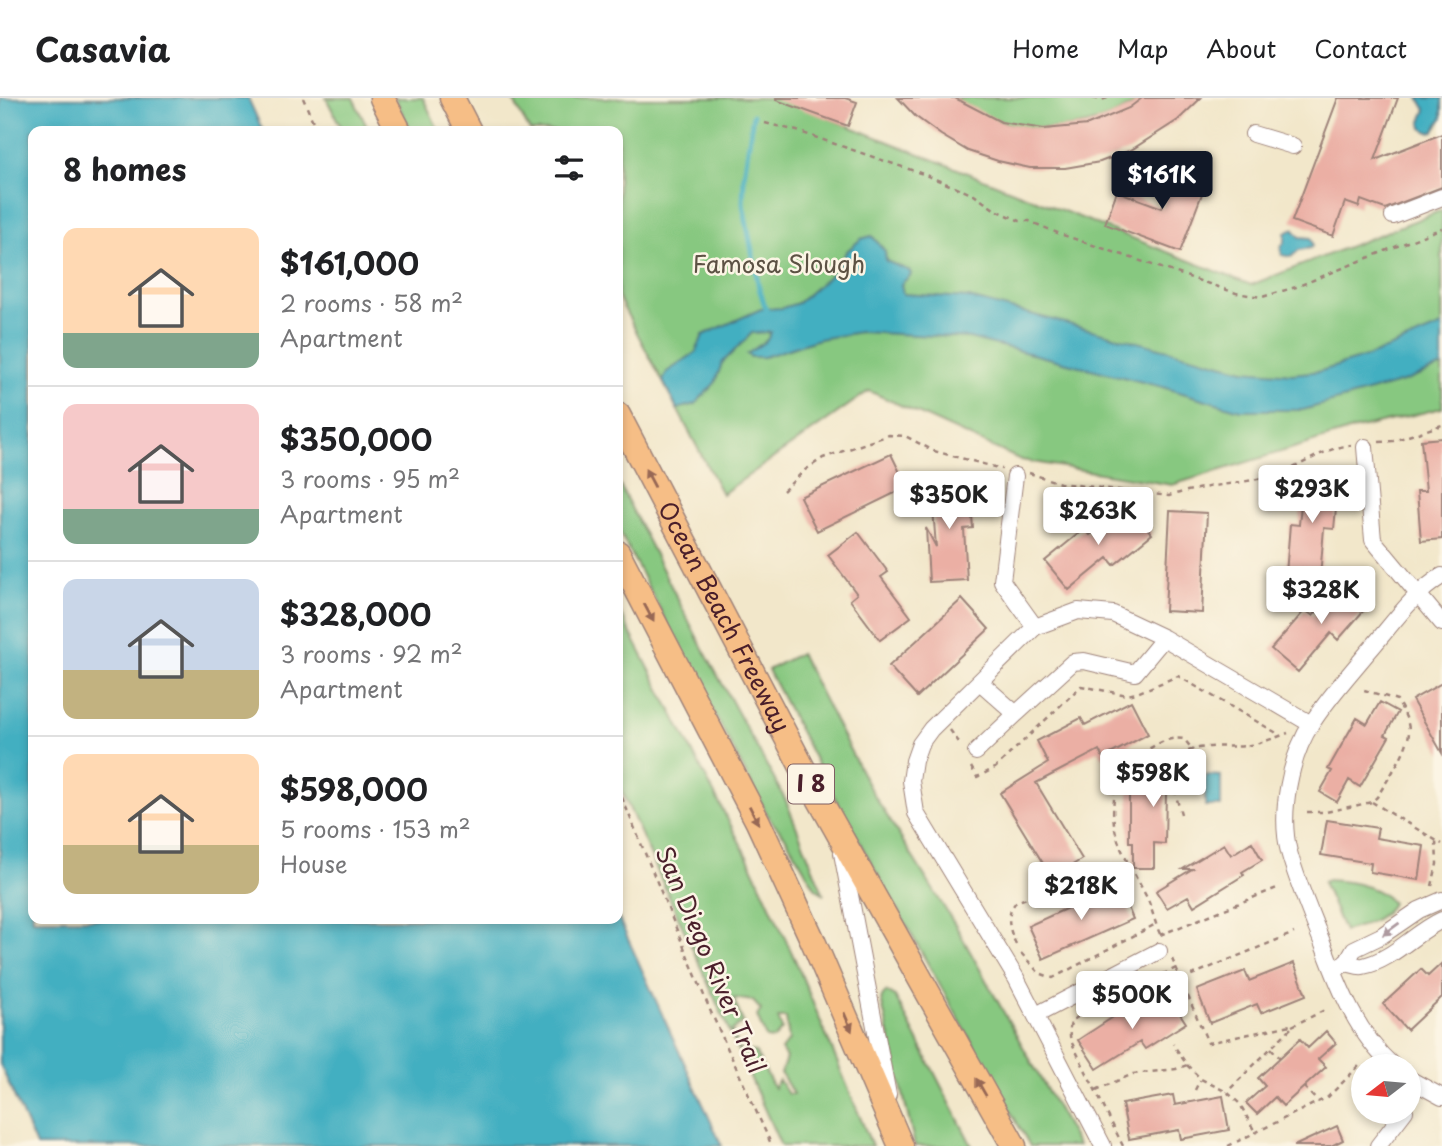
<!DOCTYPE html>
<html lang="en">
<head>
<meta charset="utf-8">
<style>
	:root { --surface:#fff; --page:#f2f2f2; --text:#202124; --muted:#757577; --line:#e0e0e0; --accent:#111827 }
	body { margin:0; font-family:"Playpen Sans",sans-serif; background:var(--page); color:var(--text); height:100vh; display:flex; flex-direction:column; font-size:26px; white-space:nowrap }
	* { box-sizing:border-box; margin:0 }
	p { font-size:23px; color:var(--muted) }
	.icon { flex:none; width:38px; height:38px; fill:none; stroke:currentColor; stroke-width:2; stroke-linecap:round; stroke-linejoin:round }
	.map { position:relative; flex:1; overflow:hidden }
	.panel { position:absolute; left:28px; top:28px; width:595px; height:798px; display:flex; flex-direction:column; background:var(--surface); border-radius:14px; box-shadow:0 4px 10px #0003 }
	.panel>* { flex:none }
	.needle { width:46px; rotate:254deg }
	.buttons { position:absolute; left:1351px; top:956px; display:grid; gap:14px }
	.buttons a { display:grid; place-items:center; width:70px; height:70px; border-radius:50%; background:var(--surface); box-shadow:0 4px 10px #0003; font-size:35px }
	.price { position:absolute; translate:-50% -60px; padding:0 16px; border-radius:7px; background:#fff; color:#222; font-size:23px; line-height:46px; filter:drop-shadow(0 2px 4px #0008) }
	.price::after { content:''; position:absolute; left:50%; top:42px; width:21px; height:16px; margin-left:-10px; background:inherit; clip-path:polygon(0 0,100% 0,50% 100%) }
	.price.on { background:var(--accent); color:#fff }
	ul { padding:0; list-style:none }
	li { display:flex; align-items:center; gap:21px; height:175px; padding:0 35px }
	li+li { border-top:2px solid var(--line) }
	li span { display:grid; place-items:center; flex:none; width:196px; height:140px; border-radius:14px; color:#555 }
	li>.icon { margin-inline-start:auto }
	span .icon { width:84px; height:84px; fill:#fffc; stroke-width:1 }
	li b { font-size:30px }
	h2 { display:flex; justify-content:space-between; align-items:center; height:84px; padding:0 35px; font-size:30px }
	header { display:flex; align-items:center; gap:42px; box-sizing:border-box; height:98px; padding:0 35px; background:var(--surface); border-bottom:2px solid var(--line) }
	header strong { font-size:33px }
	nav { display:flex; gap:38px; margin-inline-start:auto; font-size:24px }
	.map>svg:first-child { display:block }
	.green { fill:#87c880; stroke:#687456; stroke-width:2; fill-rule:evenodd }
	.water { fill:#43afc1; stroke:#466776; stroke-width:2 }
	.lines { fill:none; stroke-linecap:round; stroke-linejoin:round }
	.stream { stroke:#43afc1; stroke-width:5 }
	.building { fill:#ebafa4 }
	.minor-casing { stroke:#9e837a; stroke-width:18 }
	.highway-casing { stroke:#9e837a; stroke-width:27 }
	.path { stroke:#9e837a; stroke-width:2.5; stroke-dasharray:5 5; stroke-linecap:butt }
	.minor { stroke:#fff; stroke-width:16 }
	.highway { stroke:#f6be86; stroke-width:24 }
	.oneway { fill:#976754 }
	.oneway2 { fill:#ae9aa0 }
	.labels { text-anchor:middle; stroke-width:5; stroke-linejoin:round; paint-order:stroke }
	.shield { fill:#fcf5e5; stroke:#7f5f63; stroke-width:2 }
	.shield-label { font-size:23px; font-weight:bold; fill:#4a1f2b }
	.park-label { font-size:24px; fill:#5c5244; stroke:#fcf5e5 }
	.street-label { font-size:24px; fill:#4a1f2b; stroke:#fcf5e5 }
</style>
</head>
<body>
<header>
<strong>Casavia</strong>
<nav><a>Home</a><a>Map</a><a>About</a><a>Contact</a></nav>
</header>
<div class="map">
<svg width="1442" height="1048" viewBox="0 0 1442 1048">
	<rect width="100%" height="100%" fill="#fcf5e5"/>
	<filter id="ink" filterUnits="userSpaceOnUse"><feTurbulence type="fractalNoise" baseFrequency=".0143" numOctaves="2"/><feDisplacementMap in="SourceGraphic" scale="14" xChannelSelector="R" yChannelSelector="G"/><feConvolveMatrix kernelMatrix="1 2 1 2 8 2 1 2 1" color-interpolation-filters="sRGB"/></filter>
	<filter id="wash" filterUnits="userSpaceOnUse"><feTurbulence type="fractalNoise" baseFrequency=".00686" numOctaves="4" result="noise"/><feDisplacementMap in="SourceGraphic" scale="28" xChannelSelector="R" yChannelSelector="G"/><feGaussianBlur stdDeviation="1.57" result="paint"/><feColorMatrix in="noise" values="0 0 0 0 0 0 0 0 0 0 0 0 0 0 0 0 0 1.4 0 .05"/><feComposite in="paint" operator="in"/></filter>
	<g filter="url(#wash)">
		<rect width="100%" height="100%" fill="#f2e7ca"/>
		<path class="green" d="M326,0H353L369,33H343Z
			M395,0H423L439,33H411Z
			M512,0H778L1251,187L1442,112V310L1356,331L1172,387L1021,362L869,293L722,396L618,199V33H530Z
			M955,0H1142C1091,40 1007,41 955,0Z
			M618,384L701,547L786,703L823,795L816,791L784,737L770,722L618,431Z
			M618,511L752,768L796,864L872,1048H781L618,685ZM733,900L753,903L761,912L757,918L766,940L774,941L782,931L778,920H786L789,942L781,952L786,960L781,975L793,996H788L779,982L774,990L755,954L740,952L732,933L743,924Z
			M800,555L869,689L957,830L1078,1048H1030L834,698L768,572Z
			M1327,782C1348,783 1378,787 1392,805C1384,821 1360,829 1344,833L1323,784Z
			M886,894L895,898L972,1048H915L881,901Z"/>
		<path class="water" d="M0,0H248L263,33H33V821H618V819L722,1048H36L0,966Z
			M1419,0H1442V20L1434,33L1429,34L1422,30L1421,23L1426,12Z
			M1293,131L1300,139L1311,140L1313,148L1311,150L1299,152L1291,159L1282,157L1281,149L1285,143V135Z
			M872,138L885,153L886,163L910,173L911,177L901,186L903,196L969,200L1244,272L1292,276L1321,273L1369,258L1442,228V268L1406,283L1303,312H1240L1162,289L969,240L860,234L819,241L764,259H751L747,256L767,242L771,234L752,235L722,265L715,285L695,306L677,311L663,283L667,274L696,254L703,237L761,211L782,210L798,205L837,171L846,154L861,141Z
			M1205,677L1221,678V708H1205Z"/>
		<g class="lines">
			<path class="stream" d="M753,17L744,78L743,106L759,190L768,217"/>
		</g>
		<g id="blocks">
			<path class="building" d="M776,0H845L857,4L848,28L776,2Z
				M898,0H955L1001,24L1044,31L1088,27L1129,10L1142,0H1201L1178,22L1131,52L1100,64L1065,70H1030L998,63L968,53L941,37L915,18Z
				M1338,0H1398L1375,62L1442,36V89L1385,111L1361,102L1359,109L1345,104L1333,138L1292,123Z
				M1178,66L1209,77L1180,154L1105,126L1117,93L1162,110Z
				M1442,340V441L1421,443L1417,393H1426L1421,342Z
				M891,356L907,389L817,433L800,399Z
				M1304,376L1339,379L1334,431L1324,430L1320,479L1286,476L1290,426L1299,427Z
				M969,382L973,430L964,431L967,482L929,484L926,430L936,449L931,384Z
				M1127,407L1152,436L1114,467L1108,460L1069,492L1045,463L1084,431L1090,437Z
				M1170,413L1207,415L1202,515L1165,513Z
				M858,434L888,474L881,479L911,519L880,542L850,502L857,496L828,457Z
				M1345,481L1371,504L1338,542L1331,535L1298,574L1271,551L1305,512L1313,518Z
				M962,501L989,531L917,599L889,568Z
				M1442,585V655L1412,602Z
				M1131,603L1148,636L1103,660L1099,652L1036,685L1082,761L1052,780L1000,695L1048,665L1037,643L1081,620L1085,627Z
				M1380,604L1398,614L1385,637L1389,639L1360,689L1349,682L1337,704L1320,694L1332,673L1328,671L1357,620L1367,626Z
				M1142,663H1162V674H1199V693H1166L1165,746L1154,745V770H1133V744H1129V687H1142Z
				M1327,722L1378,730L1376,740L1424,748L1419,782L1370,774L1371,765L1321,757Z
				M1252,744L1262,762L1242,774L1244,777L1194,808L1188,798L1167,810L1156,793L1192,771H1183L1224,746L1231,757Z
				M1118,787L1133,821L1043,861L1028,828Z
				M1294,865L1306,897L1261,915L1257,906L1210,925L1197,892L1245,873L1249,883Z
				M1442,865V899L1407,932L1383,906L1421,871L1428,878Z
				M1167,896L1186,925L1145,951L1140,944L1097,971L1078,942L1121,914L1127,922Z
				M1326,933L1336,945L1318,961L1326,969L1283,1008L1275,999L1257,1016L1246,1005L1265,988L1258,980L1300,941L1308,950Z
				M1173,997L1175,1007L1223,998L1229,1032L1181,1041L1179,1032L1129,1041L1122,1006Z
				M1337,1028L1343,1042L1331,1048H1294Z"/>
		</g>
	</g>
	<g filter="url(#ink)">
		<use href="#blocks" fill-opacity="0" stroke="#9e837a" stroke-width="2"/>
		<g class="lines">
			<defs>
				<path id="minor" d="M1253,36L1293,48
					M1393,118L1442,99
					M1365,349L1373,442L1442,525
					M1015,378L1002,483L1035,529
					M980,584L1016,616L1073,564L1084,563L1135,575L1164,540
					M976,654L1016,616
					M842,755L888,997
					M1346,865C1352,866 1358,869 1363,868C1393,862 1415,834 1442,822
					M1333,872L1346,865L1354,851L1381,838L1419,812L1442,802
					M1036,917L1159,853
					M1393,968C1358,937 1340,892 1324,849C1312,818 1298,787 1289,754C1279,716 1290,658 1312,625C1328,600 1349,577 1368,554C1391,528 1412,496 1442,478
					M1409,981L1442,999
					M1103,1048L1016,880L916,715L911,683L914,663L920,646L931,631L1035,529L1078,513L1113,516L1164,540L1311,626
					M1378,1048L1405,1013"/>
				<g id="highway">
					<path d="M382,0L399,33"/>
					<path d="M452,0L469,33"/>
					<path id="s1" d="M618,317L812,688L1014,1048"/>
					<path d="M618,455L758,724L813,843L901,1048"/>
				</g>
			</defs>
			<use href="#minor" class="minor-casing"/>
			<use href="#highway" class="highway-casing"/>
			<path class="path" d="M303,0L317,33
				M1093,0L1101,2L1108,0
				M765,25L797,33L923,76L974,97L994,111L1020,123H1029L1060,136L1236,195L1262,199L1296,189L1442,130
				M1379,344L1393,343L1442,327
				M1029,375L1060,385L1169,398C1205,386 1244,387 1281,375C1305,366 1325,350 1351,347
				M783,393L805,372L823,360L889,337L905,338L934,353L1002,371
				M950,632L961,647
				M971,669L977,679L995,670L1081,588L1127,597L1137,595L1178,578L1275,634L1279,639
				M618,690L710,912L772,1048
				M1372,704L1442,746
				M1307,714H1326L1372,704L1377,699C1387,682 1409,652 1409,633C1409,622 1402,612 1397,602L1364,592
				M1181,716C1177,701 1169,677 1177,662C1187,644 1228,650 1245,648C1259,646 1275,640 1288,635
				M1432,788L1437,766L1436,743
				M1160,836C1154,823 1152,809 1145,796C1127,761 1107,737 1115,695C1119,676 1123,667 1140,656C1154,648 1167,638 1184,641L1193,652
				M1160,837L1277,790
				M1016,846C1009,832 1005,817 1016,804L1042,794L1088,784L1128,767
				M1021,855L1039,875L1053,880L1156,826
				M1172,861L1208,945L1291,927L1292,929L1227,994
				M1182,881L1294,835
				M1292,928L1327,911
				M1271,950L1280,960
				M1187,967L1201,981L1227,994L1240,1006L1255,1034
				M1304,989L1318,1004
				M1096,992L1133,976L1176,971L1187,967L1173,946
				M1195,992L1200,982
				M1123,1048L1071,943C1069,934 1069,930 1072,922L1176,870
				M1228,1048L1328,999L1361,966"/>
			<use href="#minor" class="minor"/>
			<use href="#highway" class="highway"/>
		</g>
		<defs><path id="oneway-solid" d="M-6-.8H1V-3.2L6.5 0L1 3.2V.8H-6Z" transform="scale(1.75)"/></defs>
		<g class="oneway">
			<use href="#oneway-solid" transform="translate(650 380) rotate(-118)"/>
			<use href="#oneway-solid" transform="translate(649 515) rotate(62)"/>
			<use href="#oneway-solid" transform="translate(754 717) rotate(63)"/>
			<use href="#oneway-solid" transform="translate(848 924) rotate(67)"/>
			<use href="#oneway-solid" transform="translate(981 989) rotate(-120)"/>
		</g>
		<use class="oneway2" href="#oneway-solid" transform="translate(1391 831) rotate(144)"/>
	</g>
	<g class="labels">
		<rect class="shield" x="788" y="666.5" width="46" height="39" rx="5"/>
		<g class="shield-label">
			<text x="811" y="694">I 8</text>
		</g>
		<g class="park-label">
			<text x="779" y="175">Famosa Slough</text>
		</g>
		<g class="street-label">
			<text dy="8" stroke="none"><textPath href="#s1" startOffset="228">Ocean Beach Freeway</textPath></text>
			<text transform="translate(710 862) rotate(67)" y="8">San Diego River Trail</text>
		</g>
	</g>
</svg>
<div class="buttons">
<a><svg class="needle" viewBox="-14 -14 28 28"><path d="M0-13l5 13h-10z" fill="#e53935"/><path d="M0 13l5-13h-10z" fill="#757577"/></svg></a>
</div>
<b class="price on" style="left:1162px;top:113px">$161K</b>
<b class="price" style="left:1312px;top:427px">$293K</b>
<b class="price" style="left:949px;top:433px">$350K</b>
<b class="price" style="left:1098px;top:449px">$263K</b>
<b class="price" style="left:1321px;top:528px">$328K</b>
<b class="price" style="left:1153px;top:711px">$598K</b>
<b class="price" style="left:1081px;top:824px">$218K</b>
<b class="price" style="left:1132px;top:933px">$500K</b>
<section class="panel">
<h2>8 homes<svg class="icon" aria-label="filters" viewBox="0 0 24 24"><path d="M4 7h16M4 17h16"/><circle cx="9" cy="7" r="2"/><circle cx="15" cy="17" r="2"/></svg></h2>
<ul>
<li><span style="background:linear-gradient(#ffd9b3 75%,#7fa58c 0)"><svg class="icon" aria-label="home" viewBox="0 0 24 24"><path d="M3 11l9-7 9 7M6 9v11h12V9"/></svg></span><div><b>$161,000</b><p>2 rooms · 58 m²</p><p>Apartment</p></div></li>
<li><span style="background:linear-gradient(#f6c9c9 75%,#7fa58c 0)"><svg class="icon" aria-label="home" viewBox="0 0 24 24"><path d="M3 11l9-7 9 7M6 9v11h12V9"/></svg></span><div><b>$350,000</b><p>3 rooms · 95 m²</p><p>Apartment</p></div></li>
<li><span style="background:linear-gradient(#c9d6e8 65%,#c2b280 0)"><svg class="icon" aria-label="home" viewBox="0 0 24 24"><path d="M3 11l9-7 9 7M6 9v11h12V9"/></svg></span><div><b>$328,000</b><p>3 rooms · 92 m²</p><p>Apartment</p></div></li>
<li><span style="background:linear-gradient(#ffd9b3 65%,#c2b280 0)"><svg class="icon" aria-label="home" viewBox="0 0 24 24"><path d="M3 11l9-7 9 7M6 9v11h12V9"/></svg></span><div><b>$598,000</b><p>5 rooms · 153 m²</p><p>House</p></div></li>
</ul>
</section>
</div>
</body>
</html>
